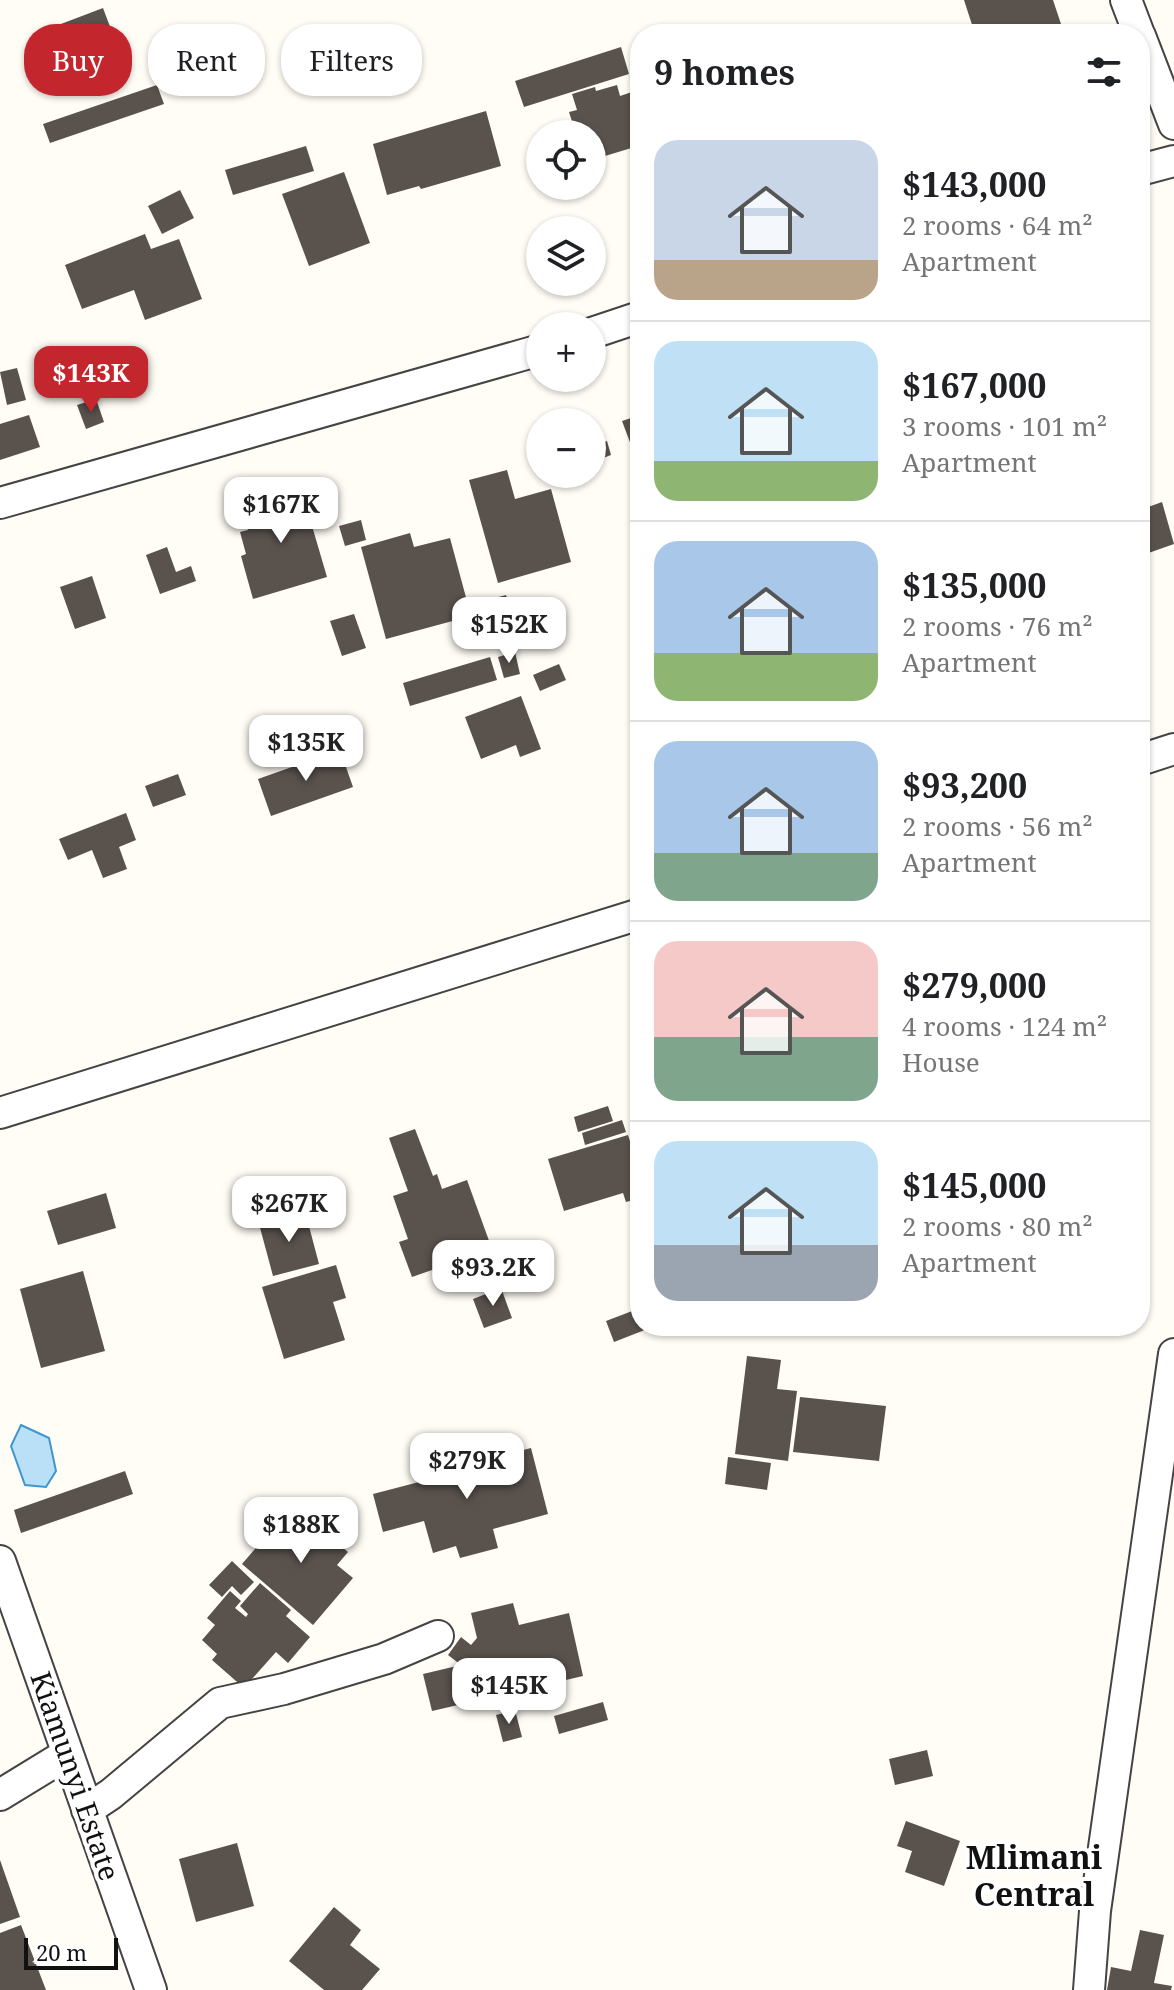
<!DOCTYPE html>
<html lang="en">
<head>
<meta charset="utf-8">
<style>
	:root { --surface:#fff; --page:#f6f6f6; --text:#202124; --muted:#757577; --line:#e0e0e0; --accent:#c4262e }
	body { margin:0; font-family:"Noto Serif",serif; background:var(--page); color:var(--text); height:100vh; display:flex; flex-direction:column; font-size:30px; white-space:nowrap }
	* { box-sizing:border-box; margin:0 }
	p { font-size:26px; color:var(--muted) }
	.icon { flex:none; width:44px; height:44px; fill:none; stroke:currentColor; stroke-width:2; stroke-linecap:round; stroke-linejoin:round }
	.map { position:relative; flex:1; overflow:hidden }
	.details { position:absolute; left:630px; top:24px; width:520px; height:1312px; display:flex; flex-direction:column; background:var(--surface); border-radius:32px; box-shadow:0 2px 6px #0004 }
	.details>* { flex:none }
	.banner { position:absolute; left:24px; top:24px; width:486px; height:72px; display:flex; gap:16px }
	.tools { position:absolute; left:526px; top:120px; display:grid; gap:16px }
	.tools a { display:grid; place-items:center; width:80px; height:80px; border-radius:50%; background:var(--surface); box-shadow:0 2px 6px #0004; font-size:40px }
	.scale { position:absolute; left:24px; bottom:20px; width:94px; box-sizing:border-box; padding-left:8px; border:4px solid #111; border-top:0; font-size:22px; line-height:28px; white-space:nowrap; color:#111; -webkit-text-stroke:6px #fff; paint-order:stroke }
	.price { position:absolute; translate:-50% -68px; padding:0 18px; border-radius:16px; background:#fff; color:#222; font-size:26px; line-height:52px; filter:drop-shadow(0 2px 4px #0008) }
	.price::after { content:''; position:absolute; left:50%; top:48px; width:24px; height:18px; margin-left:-12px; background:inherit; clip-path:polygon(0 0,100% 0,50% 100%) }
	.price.selected { background:var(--accent); color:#fff }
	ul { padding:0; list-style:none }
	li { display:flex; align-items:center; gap:24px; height:200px; padding:0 24px }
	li+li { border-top:2px solid var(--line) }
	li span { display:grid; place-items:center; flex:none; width:224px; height:160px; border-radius:24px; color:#555 }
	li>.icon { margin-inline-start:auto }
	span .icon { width:96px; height:96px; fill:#fffc; stroke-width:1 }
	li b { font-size:34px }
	h2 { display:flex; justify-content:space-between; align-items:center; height:96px; padding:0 24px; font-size:34px }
	.pill { padding:0 28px; border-radius:32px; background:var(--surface); box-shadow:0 2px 6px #0004; font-size:28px; line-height:72px }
	.pill.selected { background:var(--accent); color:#fff }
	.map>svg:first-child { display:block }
	.water { fill:#b9e0f7; stroke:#3f96cf; stroke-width:2 }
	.building { fill:#5a524d }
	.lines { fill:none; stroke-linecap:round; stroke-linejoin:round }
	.minor-casing { stroke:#444; stroke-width:34 }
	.minor { stroke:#fff; stroke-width:30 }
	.labels { text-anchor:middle; stroke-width:8; stroke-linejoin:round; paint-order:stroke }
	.street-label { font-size:28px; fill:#111; stroke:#fff }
	.quarter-label { font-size:32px; font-weight:bold; fill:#111; stroke:#fff }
</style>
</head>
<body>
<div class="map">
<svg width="1174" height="1990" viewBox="0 0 1174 1990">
	<rect width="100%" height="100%" fill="#fffdf5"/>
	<path class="water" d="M21,1425L49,1438L56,1471L46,1487L25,1485L11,1446Z"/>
	<path class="building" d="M964,0H1053L1062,27L1040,34H1025L1022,25L995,34H975Z
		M103,8L112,32L61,50L53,27Z
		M621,47L629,74L524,107L515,81Z
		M237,54L244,78L210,88L203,63Z
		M157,85L164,104L50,143L43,124Z
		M617,85L620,96L635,91L640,107V127L632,129L638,146L605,156L600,139L592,142V134H576L569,112L577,110L572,94L595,87L596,91Z
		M486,111L501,166L421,189L419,186L387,195L373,144Z
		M306,146L314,171L233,195L225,170Z
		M344,172L370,243L309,266L282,194Z
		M180,190L194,218L162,234L148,206Z
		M145,234L151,249L179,239L202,299L145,320L134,290L82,309L65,265Z
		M17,368L26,400L7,405L0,372Z
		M96,399L104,422L86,429L77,405Z
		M29,415L40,447L0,460V424Z
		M640,415V469L622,421Z
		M607,441L611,455L598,460L594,445Z
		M507,470L515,499L551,489L571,562L498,583L469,480Z
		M300,485L327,577L253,599L241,556L246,554L240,532L248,530L244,518L269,510L264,495Z
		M1162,502L1174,544L1140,556V510Z
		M361,520L366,540L345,546L339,526Z
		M410,533L414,547L450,538L471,616L386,639L361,547Z
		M167,547L176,572L191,566L196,581L160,594L146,555Z
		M92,576L106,618L75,629L60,587Z
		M506,595L518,636L496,641L484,601Z
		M354,614L366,648L342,656L330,621Z
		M515,652L520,674L504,678L498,657Z
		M490,657L497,680L410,706L403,683Z
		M559,664L566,680L540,691L533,675Z
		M521,696L541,749L520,757L516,745L481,759L465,717Z
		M340,750L353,787L271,816L258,779Z
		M178,774L186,795L153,807L145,786Z
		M126,813L136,840L119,847L127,869L103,878L92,850L68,860L59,839Z
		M608,1106L613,1121L578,1132L574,1117Z
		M622,1120L626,1132L585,1145L582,1133Z
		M415,1129L433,1176L437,1174L442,1189L467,1180L492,1249L412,1277L399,1242L408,1239L393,1196L408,1191L389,1138Z
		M628,1135L640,1172V1198L626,1202L623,1193L564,1211L548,1159Z
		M106,1193L116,1228L58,1245L47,1211Z
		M305,1211L319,1264L273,1276L259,1224Z
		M336,1265L346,1298L333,1302L345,1340L284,1359L262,1287Z
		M83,1271L105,1351L41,1368L20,1289Z
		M501,1288L512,1318L484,1328L473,1299Z
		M640,1308V1326H655L614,1342L606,1321Z
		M747,1356L781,1360L777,1389L797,1391L788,1461L735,1454Z
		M800,1397L886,1406L879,1461L793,1452Z
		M531,1448L548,1514L493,1529L498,1548L460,1558L456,1546L433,1553L424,1521L383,1532L373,1494L419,1482L416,1471L464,1458L466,1465Z
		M728,1457L771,1463L767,1490L725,1484Z
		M125,1471L133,1494L21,1533L14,1510Z
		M293,1505L348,1552L337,1565L353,1578L313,1625L242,1564Z
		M232,1561L254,1582L241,1595L232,1586L222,1597L209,1585Z
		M260,1583L291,1610L286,1616L310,1637L288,1663L276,1652L244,1688L212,1660L217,1654L202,1640L215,1625L207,1618L230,1591L241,1601L235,1608L246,1617L248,1614L240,1606Z
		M513,1603L519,1625L569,1613L583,1676L432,1711L423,1674L461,1665L448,1655L461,1637L471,1645L477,1638L471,1613Z
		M603,1702L608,1720L559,1734L554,1716Z
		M515,1710L522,1737L503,1742L496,1715Z
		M927,1750L933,1776L895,1785L889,1759Z
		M906,1821L960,1841L944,1886L905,1872L912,1851L897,1846Z
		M237,1843L254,1906L196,1922L179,1859Z
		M0,1860L20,1917L0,1924Z
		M334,1907L361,1930L350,1945L380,1969L362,1990H324L289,1961Z
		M21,1925L46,1990H0V1933Z
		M1140,1930L1164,1935L1154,1983L1172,1986L1171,1990H1107L1111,1967L1131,1971Z"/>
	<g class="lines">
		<defs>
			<path id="minor" d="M1126,0L1139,34
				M1140,36L1174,124
				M1140,170L1174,161
				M592,333L640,317
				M0,503L540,350
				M1140,760L1174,749
				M0,1113L640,914
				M0,1561L151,1990
				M0,1795L67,1754
				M87,1810L111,1794L220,1703L284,1689L384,1659L438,1636
				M1089,1990L1095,1911L1174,1354"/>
		</defs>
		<use href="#minor" class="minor-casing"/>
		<use href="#minor" class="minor"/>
	</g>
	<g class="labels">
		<g class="street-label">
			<text transform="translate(75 1776) rotate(71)" y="10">Kiamunyi Estate</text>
		</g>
		<g class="quarter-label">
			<text x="1034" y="1869">Mlimani<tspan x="1034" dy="37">Central</tspan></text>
		</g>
	</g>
</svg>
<div class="tools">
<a><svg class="icon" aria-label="locate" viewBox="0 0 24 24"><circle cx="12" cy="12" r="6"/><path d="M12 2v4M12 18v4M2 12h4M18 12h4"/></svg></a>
<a><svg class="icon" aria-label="layers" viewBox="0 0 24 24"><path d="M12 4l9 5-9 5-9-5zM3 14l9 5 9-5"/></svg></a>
<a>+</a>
<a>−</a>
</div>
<div class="scale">20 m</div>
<b class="price selected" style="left:91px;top:414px">$143K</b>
<b class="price" style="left:281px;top:545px">$167K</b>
<b class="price" style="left:509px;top:665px">$152K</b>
<b class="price" style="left:306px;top:783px">$135K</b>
<b class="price" style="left:289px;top:1244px">$267K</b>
<b class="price" style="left:493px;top:1308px">$93.2K</b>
<b class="price" style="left:467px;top:1501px">$279K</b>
<b class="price" style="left:301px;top:1565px">$188K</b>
<b class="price" style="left:509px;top:1726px">$145K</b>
<div class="banner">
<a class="pill selected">Buy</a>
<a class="pill">Rent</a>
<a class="pill">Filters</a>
</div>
<section class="details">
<h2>9 homes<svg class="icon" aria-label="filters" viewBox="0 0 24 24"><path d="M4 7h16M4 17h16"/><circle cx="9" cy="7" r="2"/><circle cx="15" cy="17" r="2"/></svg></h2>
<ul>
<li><span style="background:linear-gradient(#c9d6e8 75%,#b9a48a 0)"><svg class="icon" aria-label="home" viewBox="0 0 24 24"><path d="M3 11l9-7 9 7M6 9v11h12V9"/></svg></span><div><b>$143,000</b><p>2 rooms · 64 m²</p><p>Apartment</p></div></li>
<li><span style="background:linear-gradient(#bfe0f5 75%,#8fb573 0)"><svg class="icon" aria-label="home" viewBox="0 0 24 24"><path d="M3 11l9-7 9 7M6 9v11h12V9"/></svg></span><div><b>$167,000</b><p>3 rooms · 101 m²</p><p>Apartment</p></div></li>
<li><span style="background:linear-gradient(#a9c7e8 70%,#8fb573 0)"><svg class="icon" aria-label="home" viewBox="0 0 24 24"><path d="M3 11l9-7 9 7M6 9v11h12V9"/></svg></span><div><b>$135,000</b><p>2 rooms · 76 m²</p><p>Apartment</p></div></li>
<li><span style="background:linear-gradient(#a9c7e8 70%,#7fa58c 0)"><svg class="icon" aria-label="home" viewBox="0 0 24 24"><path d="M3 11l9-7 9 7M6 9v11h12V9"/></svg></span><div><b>$93,200</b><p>2 rooms · 56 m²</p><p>Apartment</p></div></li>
<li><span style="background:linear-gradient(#f6c9c9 60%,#7fa58c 0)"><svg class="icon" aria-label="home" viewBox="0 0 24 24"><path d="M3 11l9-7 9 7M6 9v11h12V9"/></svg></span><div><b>$279,000</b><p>4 rooms · 124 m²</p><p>House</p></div></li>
<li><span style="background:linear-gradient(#bfe0f5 65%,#9aa5b1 0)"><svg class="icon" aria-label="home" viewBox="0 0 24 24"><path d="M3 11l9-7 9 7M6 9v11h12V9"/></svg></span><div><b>$145,000</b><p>2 rooms · 80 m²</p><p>Apartment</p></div></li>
</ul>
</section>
</div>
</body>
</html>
